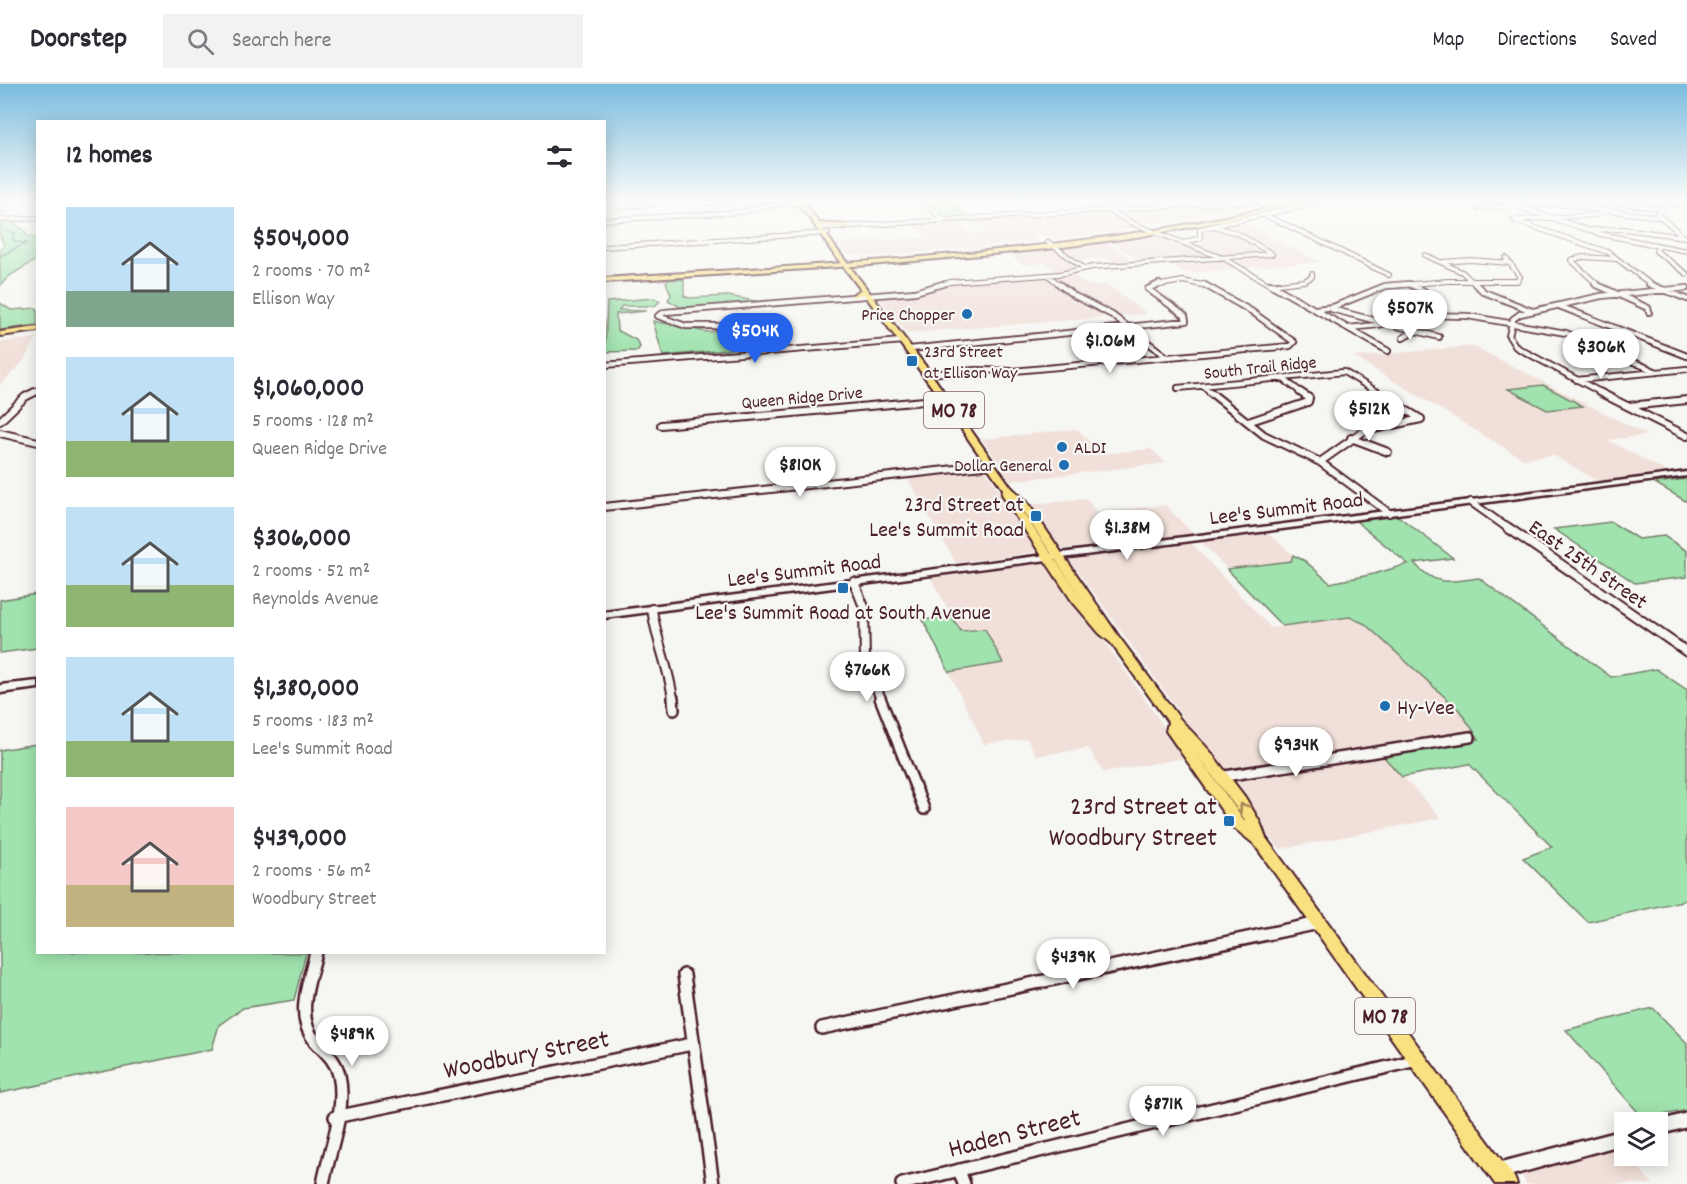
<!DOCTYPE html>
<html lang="en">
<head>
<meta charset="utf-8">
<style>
	:root { --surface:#fff; --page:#f2f2f3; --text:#2b2b33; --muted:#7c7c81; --line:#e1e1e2; --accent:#2563eb }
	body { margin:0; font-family:Dekko,sans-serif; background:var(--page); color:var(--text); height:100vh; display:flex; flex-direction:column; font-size:22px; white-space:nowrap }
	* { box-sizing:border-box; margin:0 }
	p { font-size:20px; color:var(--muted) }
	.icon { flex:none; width:33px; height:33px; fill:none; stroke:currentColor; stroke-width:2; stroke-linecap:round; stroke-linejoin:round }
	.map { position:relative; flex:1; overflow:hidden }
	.sheet { position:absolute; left:36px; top:36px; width:570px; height:834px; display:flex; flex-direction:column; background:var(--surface); border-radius:0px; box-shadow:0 3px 15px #0003 }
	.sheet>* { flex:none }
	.fabs { position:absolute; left:1614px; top:1028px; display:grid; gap:12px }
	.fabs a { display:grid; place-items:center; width:54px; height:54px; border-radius:0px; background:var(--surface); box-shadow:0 3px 15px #0003; font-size:30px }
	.price { position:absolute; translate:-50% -51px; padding:0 14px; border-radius:21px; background:#fff; color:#222; font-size:20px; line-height:39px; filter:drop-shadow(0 2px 3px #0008) }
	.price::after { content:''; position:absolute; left:50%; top:36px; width:18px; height:14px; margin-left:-9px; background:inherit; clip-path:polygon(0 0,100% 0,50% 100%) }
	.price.selected { background:var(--accent); color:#fff }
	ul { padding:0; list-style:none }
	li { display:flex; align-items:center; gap:18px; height:150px; padding:0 30px }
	li span { display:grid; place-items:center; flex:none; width:168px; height:120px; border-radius:0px; color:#555 }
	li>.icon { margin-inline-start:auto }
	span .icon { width:72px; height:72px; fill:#fffc; stroke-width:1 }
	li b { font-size:26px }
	h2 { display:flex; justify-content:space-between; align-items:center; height:72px; padding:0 30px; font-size:26px }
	header { display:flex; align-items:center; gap:36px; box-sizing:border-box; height:84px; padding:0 30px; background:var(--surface); border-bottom:2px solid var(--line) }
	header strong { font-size:28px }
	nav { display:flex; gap:33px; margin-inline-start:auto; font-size:21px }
	.search { width:420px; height:54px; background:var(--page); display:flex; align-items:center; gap:15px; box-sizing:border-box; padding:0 21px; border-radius:0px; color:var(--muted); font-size:22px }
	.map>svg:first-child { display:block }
	.built { fill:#f1e0da }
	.green { fill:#a0e3ae; stroke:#75816c; stroke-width:1.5 }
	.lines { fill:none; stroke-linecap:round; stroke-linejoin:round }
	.stream { stroke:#66858d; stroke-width:1.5 }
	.minor-far5-casing { stroke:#4a1f2b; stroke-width:6 }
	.minor-far4-casing { stroke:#4a1f2b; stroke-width:8 }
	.minor-far3-casing { stroke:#4a1f2b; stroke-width:10 }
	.minor-far2-casing { stroke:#4a1f2b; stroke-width:12 }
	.minor-far1-casing { stroke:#4a1f2b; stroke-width:14 }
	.minor-casing { stroke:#4a1f2b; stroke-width:16 }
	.tertiary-casing { stroke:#4a1f2b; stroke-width:5 }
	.secondary-casing { stroke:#4a1f2b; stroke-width:5 }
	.primary-casing { stroke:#4a1f2b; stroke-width:4 }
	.trunk-casing { stroke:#4a1f2b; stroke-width:4 }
	.minor-far5 { stroke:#f6f6f2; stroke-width:4 }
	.minor-far4 { stroke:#f6f6f2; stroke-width:4.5 }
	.minor-far3 { stroke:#f6f6f2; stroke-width:6 }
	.minor-far2 { stroke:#f6f6f2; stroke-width:8 }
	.minor-far1 { stroke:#f6f6f2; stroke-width:9 }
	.minor { stroke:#f6f6f2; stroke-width:11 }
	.tertiary { fill:#f6f6f2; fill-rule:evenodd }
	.secondary { fill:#f6f6f2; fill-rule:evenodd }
	.primary { fill:#f9e181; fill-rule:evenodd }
	.trunk { fill:#f9e181; fill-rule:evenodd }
	.oneway { stroke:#a28056 }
	.poi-dot { fill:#1f6fb2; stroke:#f6f6f2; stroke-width:2 }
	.labels { text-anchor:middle; stroke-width:4.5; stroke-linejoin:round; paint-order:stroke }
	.far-poi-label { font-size:18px; fill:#4a1f2b; stroke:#f6f6f2; text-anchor:end }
	.far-street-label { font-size:18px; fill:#4a1f2b; stroke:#f6f6f2 }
	.shield { fill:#f6f6f2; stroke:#7e6067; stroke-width:1.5 }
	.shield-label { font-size:21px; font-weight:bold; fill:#4a1f2b }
	.poi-label { font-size:22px; fill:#4a1f2b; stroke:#f6f6f2; text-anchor:end }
	.street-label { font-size:22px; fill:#4a1f2b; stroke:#f6f6f2 }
	.near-poi-label { font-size:27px; fill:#4a1f2b; stroke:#f6f6f2; text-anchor:end }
	.near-street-label { font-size:27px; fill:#4a1f2b; stroke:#f6f6f2 }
</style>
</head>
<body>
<header>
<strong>Doorstep</strong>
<div class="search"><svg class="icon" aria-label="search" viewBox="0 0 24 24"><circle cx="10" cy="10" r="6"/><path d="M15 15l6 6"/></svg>Search here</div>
<nav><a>Map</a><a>Directions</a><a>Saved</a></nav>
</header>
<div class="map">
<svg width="1687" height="1100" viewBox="0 0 1687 1100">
	<rect width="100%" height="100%" fill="#f6f6f2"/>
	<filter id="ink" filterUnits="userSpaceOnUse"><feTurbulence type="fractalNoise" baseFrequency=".0167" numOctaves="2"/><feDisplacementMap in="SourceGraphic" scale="12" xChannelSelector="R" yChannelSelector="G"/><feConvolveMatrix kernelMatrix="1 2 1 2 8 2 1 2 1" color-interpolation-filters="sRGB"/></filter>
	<g filter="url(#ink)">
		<path class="built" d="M1272,117L1235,128L1164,139L1142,140L1115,128Z
			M1106,128L1134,142L1133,144L1064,154L1044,153L1032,146L1039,153L1033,158L869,173L847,170L838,159L925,153L912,139L957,137L972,150L986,148L971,136Z
			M1241,138L1320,178L1245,184L1233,176L1274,170L1239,149L1220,143Z
			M1212,143L1235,150L1269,169L1225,173L1191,158L1203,155L1202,145Z
			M1145,152H1161L1216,173L1143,178L1110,157Z
			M1105,157L1136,179L1117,181L1106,174L1075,176L1061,165L1067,162Z
			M1034,165L1060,168L1079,183L1058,189L1046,179L1023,181L1006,168Z
			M1221,177L1237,185L1184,189L1170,180Z
			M1071,189L1088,202L1107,200L1147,230L907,249L876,211L921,207L943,199Z
			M37,254L22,279L0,301V258Z
			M1473,262L1647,351L1608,356L1667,388L1599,398L1553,371L1523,375L1354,273Z
			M1077,345L1102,370L1151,365L1166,379L1010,397L982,355Z
			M980,385L985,386L1037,463L1036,468L956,479L906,392Z
			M1086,415L1098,429L1165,421L1193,450L1063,465L1056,462L1027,421Z
			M1268,449L1293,471L1291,477L1227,485L1202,459L1203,456Z
			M1186,459L1192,460L1271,544L1350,533L1365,540L1459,626L1480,655L1384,672L1441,734L1281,765L1269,753L1070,476L1073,474Z
			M1043,478L1050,480L1186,674L1103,688L1088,664L1037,672L1027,655L984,660L949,588L1003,579L961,548L930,493Z
			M1620,1061L1624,1071H1628L1653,1100H1526L1523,1093L1525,1086Z"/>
		<path class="green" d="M923,116H948L970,134L945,135Z
			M37,134L13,138L25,147L27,152L37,155V175L8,193L0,202V166L4,161L0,152V136Z
			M670,195L684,196V212L689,214L728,212L761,218L689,223H680L668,216L671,211L666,198Z
			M654,214L660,217L655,222H622L619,226L646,227L616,230L617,246L636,256L640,263L637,267L605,268L607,218Z
			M0,219L11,226L37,224V241L0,246Z
			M653,237L707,248L740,245L747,261L726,266L663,272Z
			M1543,301L1583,322L1547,326L1508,305Z
			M1687,395V418L1655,399Z
			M1398,432L1453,474L1414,479C1436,503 1449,498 1479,494L1611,593L1656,585L1687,606V816L1588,838L1523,774L1552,763L1469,680L1402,693L1383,672L1479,655L1459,626L1365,540L1350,533L1282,542L1227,485L1291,477L1293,471L1305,477L1330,499L1374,490L1408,480L1356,437Z
			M1611,438L1638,455L1664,452L1687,467V493L1635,499L1554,445Z
			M37,510V564L0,569V516Z
			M951,532L961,547L985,545L1003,579L949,588L923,536Z
			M37,660L38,868L306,869L294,916L243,924L219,941L212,965L0,1009V666Z
			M1653,924L1687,959V1026L1644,1035L1566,946Z"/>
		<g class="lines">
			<path class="stream" d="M0,117L10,118L3,124L5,128L0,129
				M0,140L7,147L16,149L12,152L15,158L27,159L0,172"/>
			<defs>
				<path id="minor-far5" d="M920,116L944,136
					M1090,116L1134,140L1225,175L1272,202
					M1159,116L1175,120
					M1498,116L1600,150L1687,167
					M1599,116L1659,124
					M707,119L763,116
					M620,123L650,120L660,116
					M1478,124L1559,120L1658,133
					M1266,132C1308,150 1348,171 1389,191
					M0,136L38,134
					M604,136L742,128L764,122L802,119
					M1513,136L1608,168L1653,202
					M1514,136L1595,131L1606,127
					M818,144L1268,116
					M1593,146L1624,145L1685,153
					M1683,152L1657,130L1665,121L1687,117
					M1048,158L1084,184
					M1183,159L1200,154V145L1329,116
					M604,163L828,149
					M1658,163L1656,167L1687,190
					M1425,171L1462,188L1477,202
					M1443,178L1470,176L1510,179
					M1048,191L1061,202
					M1271,201L1304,197L1312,193V190
					M937,202L950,198L1060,190L1092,183L1272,170L1239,150L1214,142
					M1155,202L1183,197L1207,202
					M1390,202L1448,197H1517L1520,193L1506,174
					M1599,202L1571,176L1583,173L1616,175"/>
				<path id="minor-far4" d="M1059,200L1073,211L1112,231L1167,273
					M1270,200L1388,267
					M1475,200L1484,208L1532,227
					M1595,200L1648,224L1649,228
					M1649,200L1687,215
					M1271,201L1278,200
					M1411,201L1424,207
					M1559,222L1687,272
					M1316,225L1333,223L1385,202L1409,200
					M1331,225L1439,253
					M745,242H686L658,232L665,228L915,208L943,200
					M1349,244L1378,241L1419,231L1468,232L1566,249L1657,288
					M1403,254L1415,247
					M910,265L1186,237L1185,232L1148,205L1159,200
					M1588,266L1604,265
					M604,281L903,257
					M928,290L976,286L1013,287L1290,262L1294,258L1251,227L1203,200
					M1282,294L1302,309
					M1577,296L1687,285
					M1203,302L1212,309
					M1178,304L1344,288L1379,309
					M32,309L38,306
					M1602,309L1516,263L1509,252L1513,235L1520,230L1601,212L1687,204"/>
				<path id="minor-far3" d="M1210,308L1264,351L1320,378L1389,429
					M1376,308L1421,335
					M1599,308L1687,352
					M1629,322L1687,316
					M0,337L25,313L35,308
					M1248,338L1308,318L1309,314L1300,308
					M661,341L946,315
					M0,349L38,358
					M1351,354L1388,368
					M1320,378L1364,347L1421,335
					M1471,418L1509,445
					M604,423L992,381"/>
				<path id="minor-far2" d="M1507,443L1687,568
					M854,498L864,523L865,576L881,615
					M652,525C656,556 669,584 673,615"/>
				<path id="minor-far1" d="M673,614L674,626
					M880,614L924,725
					M1219,693L1470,653"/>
				<path id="minor" d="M316,868C310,896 294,932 315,957C324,967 336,976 339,991C347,1025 329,1067 323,1100
					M684,891L713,1100
					M822,944L1319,839
					M335,1033L692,960
					M959,1086L964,1100
					M902,1100L1417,976"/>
				<path id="tertiary" d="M1687,1029V1043L1658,1051V1038H1655Z
					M1624,1046V1060L1498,1095L1493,1092L1490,1087L1493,1082L1498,1079Z"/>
				<path id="secondary" d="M1687,388V392L604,534V528Z
					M38,597V604L0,609V601Z"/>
				<path id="primary" d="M793,116H799L809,125L819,139L849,141L847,144L821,142L835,163L927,284L1011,403L1027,418L1119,553L1180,635L1209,666L1245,713L1260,738L1266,754L1514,1093L1517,1100H1495L1254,760L1234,744L1166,647L1168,638L1111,559L1099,549L1072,517L1008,421L1002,410L1003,405L942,317L864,210L852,213V211L861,206L830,165L810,134ZM1017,420L1019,422L1085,519ZM1195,668L1245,736H1244Z"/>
				<path id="trunk" d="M1304,116H1313L1224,137L1136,153L1048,165L870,181L604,198V194C781,183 959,175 1135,149C1192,141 1248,128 1304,116Z
					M38,243V247L0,252V248Z"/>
			</defs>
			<use href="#minor-far5" class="minor-far5-casing"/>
			<use href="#minor-far4" class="minor-far4-casing"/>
			<use href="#minor-far3" class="minor-far3-casing"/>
			<use href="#minor-far2" class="minor-far2-casing"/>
			<use href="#minor-far1" class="minor-far1-casing"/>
			<use href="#minor" class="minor-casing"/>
			<use href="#tertiary" class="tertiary-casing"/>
			<use href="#secondary" class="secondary-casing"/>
			<use href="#primary" class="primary-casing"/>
			<use href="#trunk" class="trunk-casing"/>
			<use href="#minor-far5" class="minor-far5"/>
			<use href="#minor-far4" class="minor-far4"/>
			<use href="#minor-far3" class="minor-far3"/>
			<use href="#minor-far2" class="minor-far2"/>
			<use href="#minor-far1" class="minor-far1"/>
			<use href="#minor" class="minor"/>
			<use href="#tertiary" class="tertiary"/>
			<use href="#secondary" class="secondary"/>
			<use href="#primary" class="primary"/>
			<use href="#trunk" class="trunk"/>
		</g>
		<defs><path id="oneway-chevron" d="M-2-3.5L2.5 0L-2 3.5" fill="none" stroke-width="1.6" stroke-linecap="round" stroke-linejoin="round" transform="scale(1.5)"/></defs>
		<use class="oneway" href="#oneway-chevron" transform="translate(1243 723) rotate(-126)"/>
	</g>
	<linearGradient id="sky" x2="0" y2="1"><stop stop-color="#7bbcde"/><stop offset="0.43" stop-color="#fbfbf9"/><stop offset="1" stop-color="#fbfbf9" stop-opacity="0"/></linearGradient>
	<rect width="1687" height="270" fill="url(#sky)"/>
	<g class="poi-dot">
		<circle cx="967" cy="230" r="6"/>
		<rect x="906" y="271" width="12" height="12" rx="3"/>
		<circle cx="1062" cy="363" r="6"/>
		<circle cx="1064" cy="381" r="6"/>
		<rect x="1030" y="426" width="12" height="12" rx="3"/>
		<rect x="837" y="498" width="12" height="12" rx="3"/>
		<circle cx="1385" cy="622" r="6"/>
		<rect x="1223" y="731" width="12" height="12" rx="3"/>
	</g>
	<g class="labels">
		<g class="far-poi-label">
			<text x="955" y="236">Price Chopper</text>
			<text x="924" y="273" text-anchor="start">23rd Street<tspan x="924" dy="21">at Ellison Way</tspan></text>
			<text x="1074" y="369" text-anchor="start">ALDI</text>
			<text x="1052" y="387">Dollar General</text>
		</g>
		<g class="far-street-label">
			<text transform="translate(1260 283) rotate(-6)" y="6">South Trail Ridge</text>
			<text transform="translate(802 313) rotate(-5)" y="6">Queen Ridge Drive</text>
		</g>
		<g class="shield">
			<rect x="924" y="308" width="60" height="36" rx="4.5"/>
			<rect x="1355" y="914" width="60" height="36" rx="4.5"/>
		</g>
		<g class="shield-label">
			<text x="954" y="333">MO 78</text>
			<text x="1385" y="939">MO 78</text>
		</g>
		<g class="poi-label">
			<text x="1024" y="427">23rd Street at<tspan x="1024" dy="25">Lee's Summit Road</tspan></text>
			<text x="843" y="535" text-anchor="middle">Lee's Summit Road at South Avenue</text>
			<text x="1397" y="630" text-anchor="start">Hy-Vee</text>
		</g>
		<g class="street-label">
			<text transform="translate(1286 423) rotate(-7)" y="8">Lee's Summit Road</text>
			<text transform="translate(1589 479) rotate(35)" y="8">East 25th Street</text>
			<text transform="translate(804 485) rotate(-7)" y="8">Lee's Summit Road</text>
		</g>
		<g class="near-poi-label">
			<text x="1217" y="730">23rd Street at<tspan x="1217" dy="31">Woodbury Street</tspan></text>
		</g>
		<g class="near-street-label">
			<text transform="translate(526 969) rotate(-11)" y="9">Woodbury Street</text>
			<text transform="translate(1014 1048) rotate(-14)" y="9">Haden Street</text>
		</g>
	</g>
</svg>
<div class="fabs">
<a><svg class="icon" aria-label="layers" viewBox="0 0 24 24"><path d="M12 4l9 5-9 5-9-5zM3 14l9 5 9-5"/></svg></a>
</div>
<b class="price" style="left:1410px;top:257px">$507K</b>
<b class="price selected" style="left:755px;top:280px">$504K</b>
<b class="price" style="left:1110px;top:290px">$1.06M</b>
<b class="price" style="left:1601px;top:296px">$306K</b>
<b class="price" style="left:1369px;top:358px">$512K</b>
<b class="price" style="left:800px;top:414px">$810K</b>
<b class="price" style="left:1127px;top:477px">$1.38M</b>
<b class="price" style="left:867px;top:619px">$766K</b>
<b class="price" style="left:1296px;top:694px">$934K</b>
<b class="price" style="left:1073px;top:906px">$439K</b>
<b class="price" style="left:352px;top:983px">$489K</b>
<b class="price" style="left:1163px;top:1053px">$871K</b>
<section class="sheet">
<h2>12 homes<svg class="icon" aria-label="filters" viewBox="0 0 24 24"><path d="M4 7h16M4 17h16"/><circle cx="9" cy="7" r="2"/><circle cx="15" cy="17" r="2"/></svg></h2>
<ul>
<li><span style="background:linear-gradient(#bfe0f5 70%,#7fa58c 0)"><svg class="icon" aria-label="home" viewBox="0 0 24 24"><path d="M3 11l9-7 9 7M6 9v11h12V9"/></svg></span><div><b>$504,000</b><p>2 rooms · 70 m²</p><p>Ellison Way</p></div></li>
<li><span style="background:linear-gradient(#bfe0f5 70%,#8fb573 0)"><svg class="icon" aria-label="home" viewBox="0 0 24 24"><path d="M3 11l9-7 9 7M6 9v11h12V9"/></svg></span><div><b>$1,060,000</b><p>5 rooms · 128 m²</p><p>Queen Ridge Drive</p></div></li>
<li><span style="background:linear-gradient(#bfe0f5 65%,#8fb573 0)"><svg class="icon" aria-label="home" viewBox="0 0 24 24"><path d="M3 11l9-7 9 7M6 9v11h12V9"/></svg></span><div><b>$306,000</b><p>2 rooms · 52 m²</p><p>Reynolds Avenue</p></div></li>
<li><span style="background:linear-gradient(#bfe0f5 70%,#8fb573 0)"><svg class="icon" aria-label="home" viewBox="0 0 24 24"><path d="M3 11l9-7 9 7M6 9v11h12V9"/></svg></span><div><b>$1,380,000</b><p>5 rooms · 183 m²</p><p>Lee's Summit Road</p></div></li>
<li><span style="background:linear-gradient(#f6c9c9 65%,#c2b280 0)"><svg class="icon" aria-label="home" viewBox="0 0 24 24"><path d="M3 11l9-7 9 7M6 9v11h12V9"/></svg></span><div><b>$439,000</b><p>2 rooms · 56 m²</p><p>Woodbury Street</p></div></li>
</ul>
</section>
</div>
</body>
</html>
